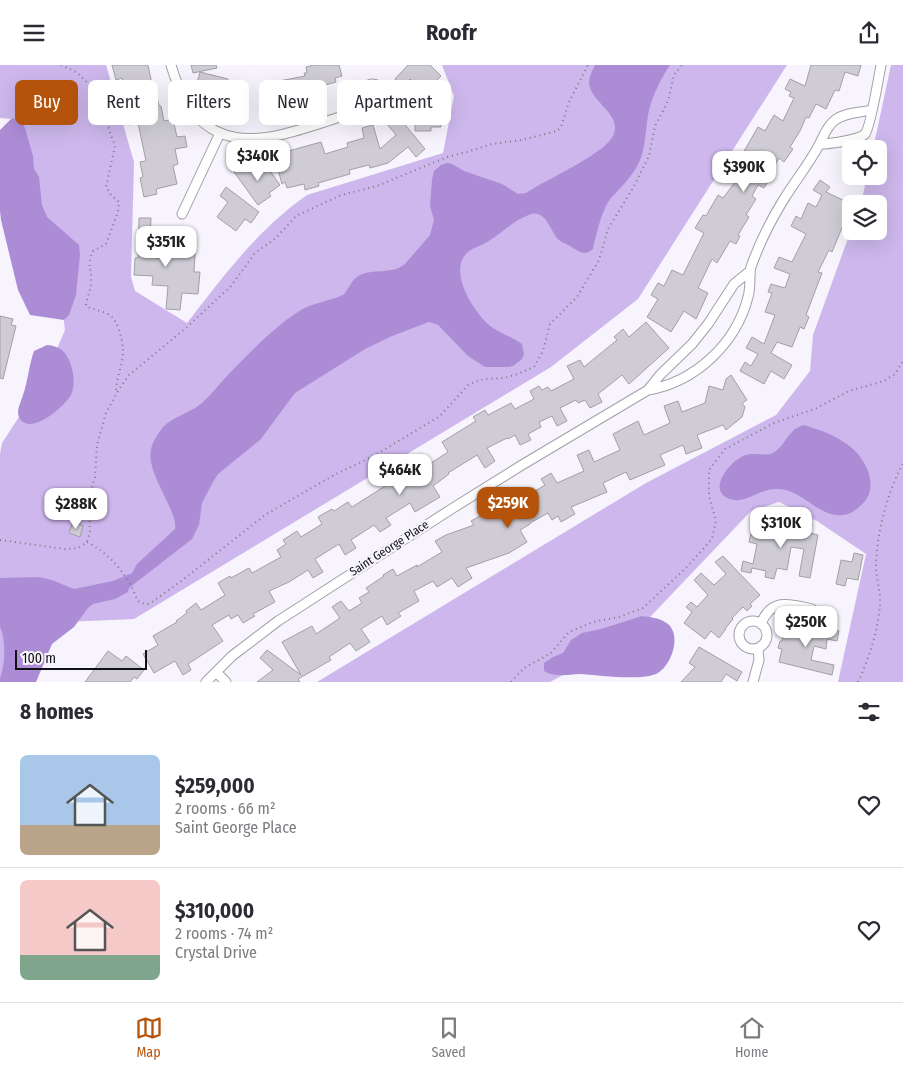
<!DOCTYPE html>
<html lang="en">
<head>
<meta charset="utf-8">
<style>
	:root { --surface:#fff; --page:#f7f7f7; --text:#2b2b33; --muted:#7c7c81; --line:#e1e1e2; --accent:#b45309 }
	body { margin:0; font-family:"Fira Sans Condensed",sans-serif; background:var(--page); color:var(--text); height:100vh; display:flex; flex-direction:column; font-size:19px; white-space:nowrap }
	* { box-sizing:border-box; margin:0 }
	p { font-size:16px; color:var(--muted) }
	.icon { flex:none; width:28px; height:28px; fill:none; stroke:currentColor; stroke-width:2; stroke-linecap:round; stroke-linejoin:round }
	.map { position:relative; height:617px; overflow:hidden }
	.sheet { display:flex; flex-direction:column; background:var(--surface); flex:1 }
	.sheet>* { flex:none }
	.guide { position:absolute; left:15px; top:15px; width:500px; height:45px; display:flex; gap:10px }
	.tools { position:absolute; left:842px; top:75px; display:grid; gap:10px }
	.tools a { display:grid; place-items:center; width:45px; height:45px; border-radius:8px; background:var(--surface); box-shadow:0 5px 20px #0002; font-size:25px }
	.scale { position:absolute; left:15px; bottom:12px; width:132px; box-sizing:border-box; padding-left:5px; border:2px solid #111013; border-top:0; font-size:14px; line-height:18px; white-space:nowrap; color:#111013; -webkit-text-stroke:4px #f7f4fd; paint-order:stroke }
	.price { position:absolute; translate:-50% -42px; padding:0 11px; border-radius:10px; background:#fff; color:#222; font-size:16px; line-height:32px; filter:drop-shadow(0 1px 2px #0008) }
	.price::after { content:''; position:absolute; left:50%; top:30px; width:15px; height:11px; margin-left:-8px; background:inherit; clip-path:polygon(0 0,100% 0,50% 100%) }
	.price.selected { background:var(--accent); color:#fff }
	ul { padding:0; list-style:none }
	li { display:flex; align-items:center; gap:15px; height:125px; padding:0 20px }
	li+li { border-top:1px solid var(--line) }
	li span { display:grid; place-items:center; flex:none; width:140px; height:100px; border-radius:8px; color:#555 }
	li>.icon { margin-inline-start:auto }
	span .icon { width:60px; height:60px; fill:#fffc; stroke-width:1 }
	li b { font-size:21px }
	h2 { display:flex; justify-content:space-between; align-items:center; height:60px; padding:0 20px; font-size:21px }
	.chip { padding:0 18px; border-radius:8px; background:var(--surface); box-shadow:0 5px 20px #0002; font-size:18px; line-height:45px }
	.chip.selected { background:var(--accent); color:#fff }
	header { display:flex; justify-content:space-between; align-items:center; height:65px; padding:0 20px; background:var(--surface); font-size:22px; font-weight:700 }
	.tabs { display:flex; justify-content:space-around; align-items:center; height:70px; border-top:1px solid var(--line); background:var(--surface); font-size:14px; color:var(--muted) }
	.tabs a { display:grid; justify-items:center; gap:2px }
	.tabs .selected { color:var(--accent) }
	.map>svg:first-child { display:block }
	.green { fill:#cdb7ec }
	.water { fill:#ad8cd6 }
	.building { fill:#cfccd5; stroke:#a29fa7 }
	.lines { fill:none; stroke-linecap:round; stroke-linejoin:round }
	.street-casing { stroke:#a39fa8; stroke-width:11 }
	.path { stroke:#7d7b81; stroke-width:2; stroke-dasharray:1 4; stroke-linecap:butt }
	.street { stroke:#fff; stroke-width:9 }
	.labels { text-anchor:middle; stroke-width:4.5; stroke-linejoin:round; paint-order:stroke }
	.street-label { font-size:12px; fill:#111013; stroke:#f7f4fd }
</style>
</head>
<body>
<header><svg class="icon" aria-label="menu" viewBox="0 0 24 24"><path d="M4 6h16M4 12h16M4 18h16"/></svg>Roofr<svg class="icon" aria-label="share" viewBox="0 0 24 24"><path d="M12 15V3M7 8l5-5 5 5M5 13v7h14v-7"/></svg></header>
<div class="map">
<svg width="903" height="617" viewBox="0 0 903 617">
	<rect width="100%" height="100%" fill="#f7f4fd"/>
	<path class="green" d="M0,0H106L134,97L131,212L135,226L187,258C223,212 258,164 307,130L443,88L454,31L442,0H787L638,234L551,302L134,554L65,557L0,616V389L2,378L45,312L65,265L54,182L12,54L0,53Z
		M891,0H903V617H838L866,489L817,456L779,437L751,446L630,573L550,617H317L646,418L776,350L810,306L813,270L851,165V166H879V139H861L867,111H879V84H873Z"/>
	<path class="water" d="M595,0H670C661,13 653,30 649,45C646,59 646,75 642,90C636,108 623,120 611,133C602,144 596,170 593,184C584,192 578,186 570,181C565,178 560,177 557,173C550,164 545,145 531,149C514,155 504,166 489,176C483,180 475,182 469,186C446,204 473,246 489,260C499,268 512,272 522,279L524,289L522,294L513,301L509,302H485L468,291L438,260L429,257L392,271L365,284L295,328L260,375L218,409L213,417L202,438L199,460L192,474L129,523L128,527L115,534L93,539L88,543L74,562L52,579L36,617H0C0,611 2,608 3,602C5,590 5,572 0,562V513L39,512L52,515L74,524L113,516L132,508L137,499L175,464C178,445 146,409 151,385C152,377 158,369 163,362C174,351 190,348 202,338C211,330 219,319 228,310C248,289 276,260 301,245C312,238 338,234 344,229C349,223 351,216 358,211C372,203 392,210 405,199L430,170L434,155L430,141L432,115L434,106L441,100L447,98L452,99L464,106L502,119L518,129L526,128C547,114 598,92 611,74C627,51 591,39 589,18C589,12 592,6 595,0Z
		M20,53L25,63L33,91L34,104L39,112L42,140L47,152L79,180L80,190L76,230L69,250L64,255L30,250L18,225L1,155L0,146V65L11,54Z
		M47,280C60,281 67,287 71,300C74,310 75,321 71,330C65,341 29,373 19,352C16,346 21,337 23,330C28,315 29,300 34,286Z
		M803,360C818,364 835,370 848,380C864,391 879,418 865,436C859,443 852,449 843,450C818,453 803,424 777,424C760,424 747,437 734,435C704,429 728,398 743,391C753,386 763,392 773,388C782,383 786,372 793,366C795,363 800,362 803,360Z
		M642,551C651,552 660,553 668,559C682,571 671,602 656,609C640,616 597,610 579,609C572,609 566,611 559,610C554,610 549,609 544,606V598L553,592L563,588L571,575L582,568L601,564Z"/>
	<path class="building" d="M112,0H148L153,24L155,23L159,41H161L164,56L173,54L177,72L185,71L187,82L175,84L178,99L173,101L177,119L156,124L157,129L144,132L140,113L143,112L140,97L146,96L138,58L129,60L126,47L139,44L134,23L125,25L122,13L116,15Z
		M191,0H216L217,3L193,8Z
		M314,0H339L342,11L335,13L336,17L322,21L326,37L291,43L292,49L280,52L274,17L305,11L304,8H307L306,2Z
		M408,0H430L441,11L425,28L410,14L403,21L395,14Z
		M811,0H861L858,11L845,7L839,26L835,25L826,44L816,39L809,53L806,52L800,66L790,82L793,84L784,97L779,93L768,112L770,113L764,123L758,120L752,131L756,134L746,150L749,152L738,170L740,171L736,179L730,176L717,198L712,194L698,223L708,228L696,254L684,246L671,267L647,252L658,234L651,230L658,218L664,221L672,205L683,210L704,168L695,163L703,150L706,151L718,130L723,133L733,120L745,98L739,95L758,62L765,66L774,50L783,56L794,33L789,31L791,27L785,24L790,14L805,21Z
		M200,7L228,14L225,27L234,29L229,49L217,46L219,37L208,34L210,26L196,22Z
		M436,31V36H440L441,62H431V66H415V44H402L401,32Z
		M397,50L425,84L416,92L408,82L388,98L370,103L369,100L349,105L350,109L318,118L319,121L305,125L304,119L287,123L285,117L282,119L274,90L321,77L325,89L348,82L347,78L364,73L362,63L373,60L380,84L396,70L387,59Z
		M263,96L280,120L269,128L271,131L258,140L234,107L244,100L249,106Z
		M820,115L830,122L826,127L851,139V141L832,187L829,185L818,207L822,208L806,250L809,252L804,264L800,262L792,282L777,277L771,288L792,300L784,314L771,306L764,319L740,306L745,297L751,301L758,289L746,283L752,272L764,279L775,250L765,247L772,228L768,227L771,219L785,223L790,209L774,203L779,192L792,197L806,169L791,161L796,151L801,154L808,138L816,142L822,130L813,125Z
		M226,122L259,147L251,158L245,154L236,166L217,152L228,137L220,131Z
		M139,153H151L150,171H154L153,189H156V193H170L171,187L195,189L194,207H200L198,229L182,228L180,245L166,244L168,221L152,220L153,211L134,210L135,193H138Z
		M0,251L13,254L11,260L16,261L3,314L0,313Z
		M646,257L669,283L629,319L622,310L598,329L602,337L590,343L585,335L578,338L576,335L560,343L567,356L557,361L552,351L539,357L541,362L528,369L531,375L520,380L515,370L508,374L507,373L487,383L495,396L485,403L477,390L448,408L449,409L433,421L440,432L415,447L410,438L386,453L391,460L380,467L374,460L351,475L356,483L345,490L339,479L315,494L323,507L313,513L308,505L289,517L269,526L275,537L253,549L255,551L243,558L238,550L231,554L229,550L212,560L223,576L188,599L191,605L183,610L175,596L154,608L143,589L158,580L153,571L177,557L176,556L187,548L186,546L196,538L201,545L225,530L218,518L230,511L231,513L249,503L252,508L281,492L277,485L286,479L283,475L297,466L301,472L322,459L318,452L332,444L334,446L348,437L352,442L390,418L385,409L421,389L423,394L427,392L431,398L448,387L442,377L476,356L473,352L485,345L488,350L511,338L515,344L534,334L530,326L539,321L542,325L548,322L551,326L574,314L567,301L580,295L584,302L617,275L614,272L623,264L629,272Z
		M731,310L747,335L742,338L745,342L742,352L726,365L723,360L697,370L702,383L686,389L683,380L660,390L665,400L630,415L626,407L603,418L607,427L571,442L575,449L561,457L558,451L552,455L548,448L530,458V459L520,465L527,477L509,488L466,503L472,513L458,522L452,513L437,522L433,516L414,526L419,536L398,548L401,551L387,560L382,551L361,564L370,577L356,586L350,578L329,592L331,595L298,614L300,617H257L273,605L260,593L267,585L301,610L282,577L312,561L316,569L340,553L332,542L341,536L349,546L362,538L359,533L369,527L366,523L384,511L383,510L393,504L397,511L417,500V502L442,487L435,476L446,470L474,460L471,456L496,442L503,453L528,437L525,432L545,420L541,414L551,408L557,418L584,406L577,390L589,385L594,397L620,385L613,369L638,356L644,370L670,358L664,341L678,336L682,347L705,338L709,321L723,325L726,314Z
		M754,456L774,460L773,462L799,467L801,457L812,459L810,468L818,470L810,513L799,511L804,484L791,482L787,505L777,503L774,514L765,512L766,506L752,503L751,508L741,506L743,496L753,499L757,479L749,477Z
		M73,457L83,461L80,472L69,468Z
		M854,488L863,490L858,515L847,513L845,521L836,519L841,495L852,497Z
		M723,491L760,530L750,539L752,541L747,546L743,542L732,553L733,554L725,564H726L719,573L711,566L705,574L684,558L692,547L686,542L691,537L697,542L708,530L694,515L701,508L714,520L726,509L715,497Z
		M814,561L839,566L837,576L827,574L826,584L814,581L811,595L834,600L832,610L779,597L782,584L778,583L780,576H782L785,563L813,569Z
		M699,582L742,607L737,616L726,609L721,617H681L695,602L689,598Z
		M108,586L122,596L126,591L144,605L137,614L134,612L130,617H85Z"/>
	<g class="lines">
		<defs>
			<path id="street" d="M171,0C203,111 281,70 361,45
				M372,19C381,20 385,26 383,35L378,40L361,45C360,33 357,22 372,19Z
				M820,79C829,79 859,75 865,69C870,64 879,11 881,0
				M182,149L220,68
				M648,325C695,317 736,279 748,232C751,223 749,209 751,202C759,179 771,155 784,134C795,116 809,99 819,80C824,71 826,62 835,55C846,47 859,48 871,45
				M739 570a14 14 0 1 1 28 0a14 14 0 1 1-28 0Z
				M761,559C771,532 791,539 812,544
				M216,607L226,617
				M206,617L232,591L278,556L453,443L522,400L648,325L660,310L692,279L708,259L734,219L750,206
				M753,617L759,595L758,584"/>
		</defs>
		<use href="#street" class="street-casing"/>
		<path class="path" d="M61,0L76,7L101,30L108,43L107,59L115,81L106,122L111,130L119,137L118,147L106,179L93,186C86,203 92,201 91,217C91,225 87,232 86,241C93,245 100,245 108,249C118,254 122,273 123,284C124,297 116,313 116,327
			M0,475L65,484L78,483L86,478L90,468L89,432L95,412L97,380L106,348L119,324L129,310L186,263L231,221L255,188L276,173L296,151L341,130L377,121L447,92L467,87L492,79L522,75L557,66L561,62L569,37L588,0
			M87,477C107,488 120,501 131,521C134,526 135,531 138,536L141,538L148,539L152,537L180,517L265,450L336,409L372,392L440,351L469,319L484,314L504,313L515,310L534,302L543,286L550,259L577,232L599,195L608,164L633,123L649,91L655,61L668,36L674,10L682,0
			M511,617L524,603L551,588L569,567L593,557L619,552L643,543L686,503L712,474L716,456L709,431V405L725,384L774,358L817,343L849,326L884,316L895,309L903,296
			M858,617C869,593 878,566 880,540C881,527 876,514 876,501C877,466 887,429 903,398"/>
		<use href="#street" class="street"/>
	</g>
	<g class="labels">
		<g class="street-label">
			<text transform="translate(389 483) rotate(-33)" y="4">Saint George Place</text>
		</g>
	</g>
</svg>
<div class="tools">
<a><svg class="icon" aria-label="locate" viewBox="0 0 24 24"><circle cx="12" cy="12" r="6"/><path d="M12 2v4M12 18v4M2 12h4M18 12h4"/></svg></a>
<a><svg class="icon" aria-label="layers" viewBox="0 0 24 24"><path d="M12 4l9 5-9 5-9-5zM3 14l9 5 9-5"/></svg></a>
</div>
<div class="scale">100 m</div>
<b class="price" style="left:258px;top:117px">$340K</b>
<b class="price" style="left:744px;top:128px">$390K</b>
<b class="price" style="left:166px;top:203px">$351K</b>
<b class="price" style="left:400px;top:431px">$464K</b>
<b class="price selected" style="left:508px;top:464px">$259K</b>
<b class="price" style="left:76px;top:465px">$288K</b>
<b class="price" style="left:781px;top:484px">$310K</b>
<b class="price" style="left:806px;top:583px">$250K</b>
<div class="guide">
<a class="chip selected">Buy</a>
<a class="chip">Rent</a>
<a class="chip">Filters</a>
<a class="chip">New</a>
<a class="chip">Apartment</a>
</div>
</div>
<section class="sheet">
<h2>8 homes<svg class="icon" aria-label="filters" viewBox="0 0 24 24"><path d="M4 7h16M4 17h16"/><circle cx="9" cy="7" r="2"/><circle cx="15" cy="17" r="2"/></svg></h2>
<ul>
<li><span style="background:linear-gradient(#a9c7e8 70%,#b9a48a 0)"><svg class="icon" aria-label="home" viewBox="0 0 24 24"><path d="M3 11l9-7 9 7M6 9v11h12V9"/></svg></span><div><b>$259,000</b><p>2 rooms · 66 m²</p><p>Saint George Place</p></div><svg class="icon" aria-label="heart" viewBox="0 0 24 24"><path d="M12 20l-8-8c-3-5 5-10 8-4 3-6 11-1 8 4z"/></svg></li>
<li><span style="background:linear-gradient(#f6c9c9 75%,#7fa58c 0)"><svg class="icon" aria-label="home" viewBox="0 0 24 24"><path d="M3 11l9-7 9 7M6 9v11h12V9"/></svg></span><div><b>$310,000</b><p>2 rooms · 74 m²</p><p>Crystal Drive</p></div><svg class="icon" aria-label="heart" viewBox="0 0 24 24"><path d="M12 20l-8-8c-3-5 5-10 8-4 3-6 11-1 8 4z"/></svg></li>
</ul>
</section>
<nav class="tabs">
<a class="selected"><svg class="icon" aria-label="map" viewBox="0 0 24 24"><path d="M3 6l6-2 6 2 6-2v14l-6 2-6-2-6 2zM9 4v14M15 6v14"/></svg>Map</a>
<a><svg class="icon" aria-label="saved" viewBox="0 0 24 24"><path d="M7 4h10v16l-5-4-5 4z"/></svg>Saved</a>
<a><svg class="icon" aria-label="home" viewBox="0 0 24 24"><path d="M3 11l9-7 9 7M6 9v11h12V9"/></svg>Home</a>
</nav>
</body>
</html>
